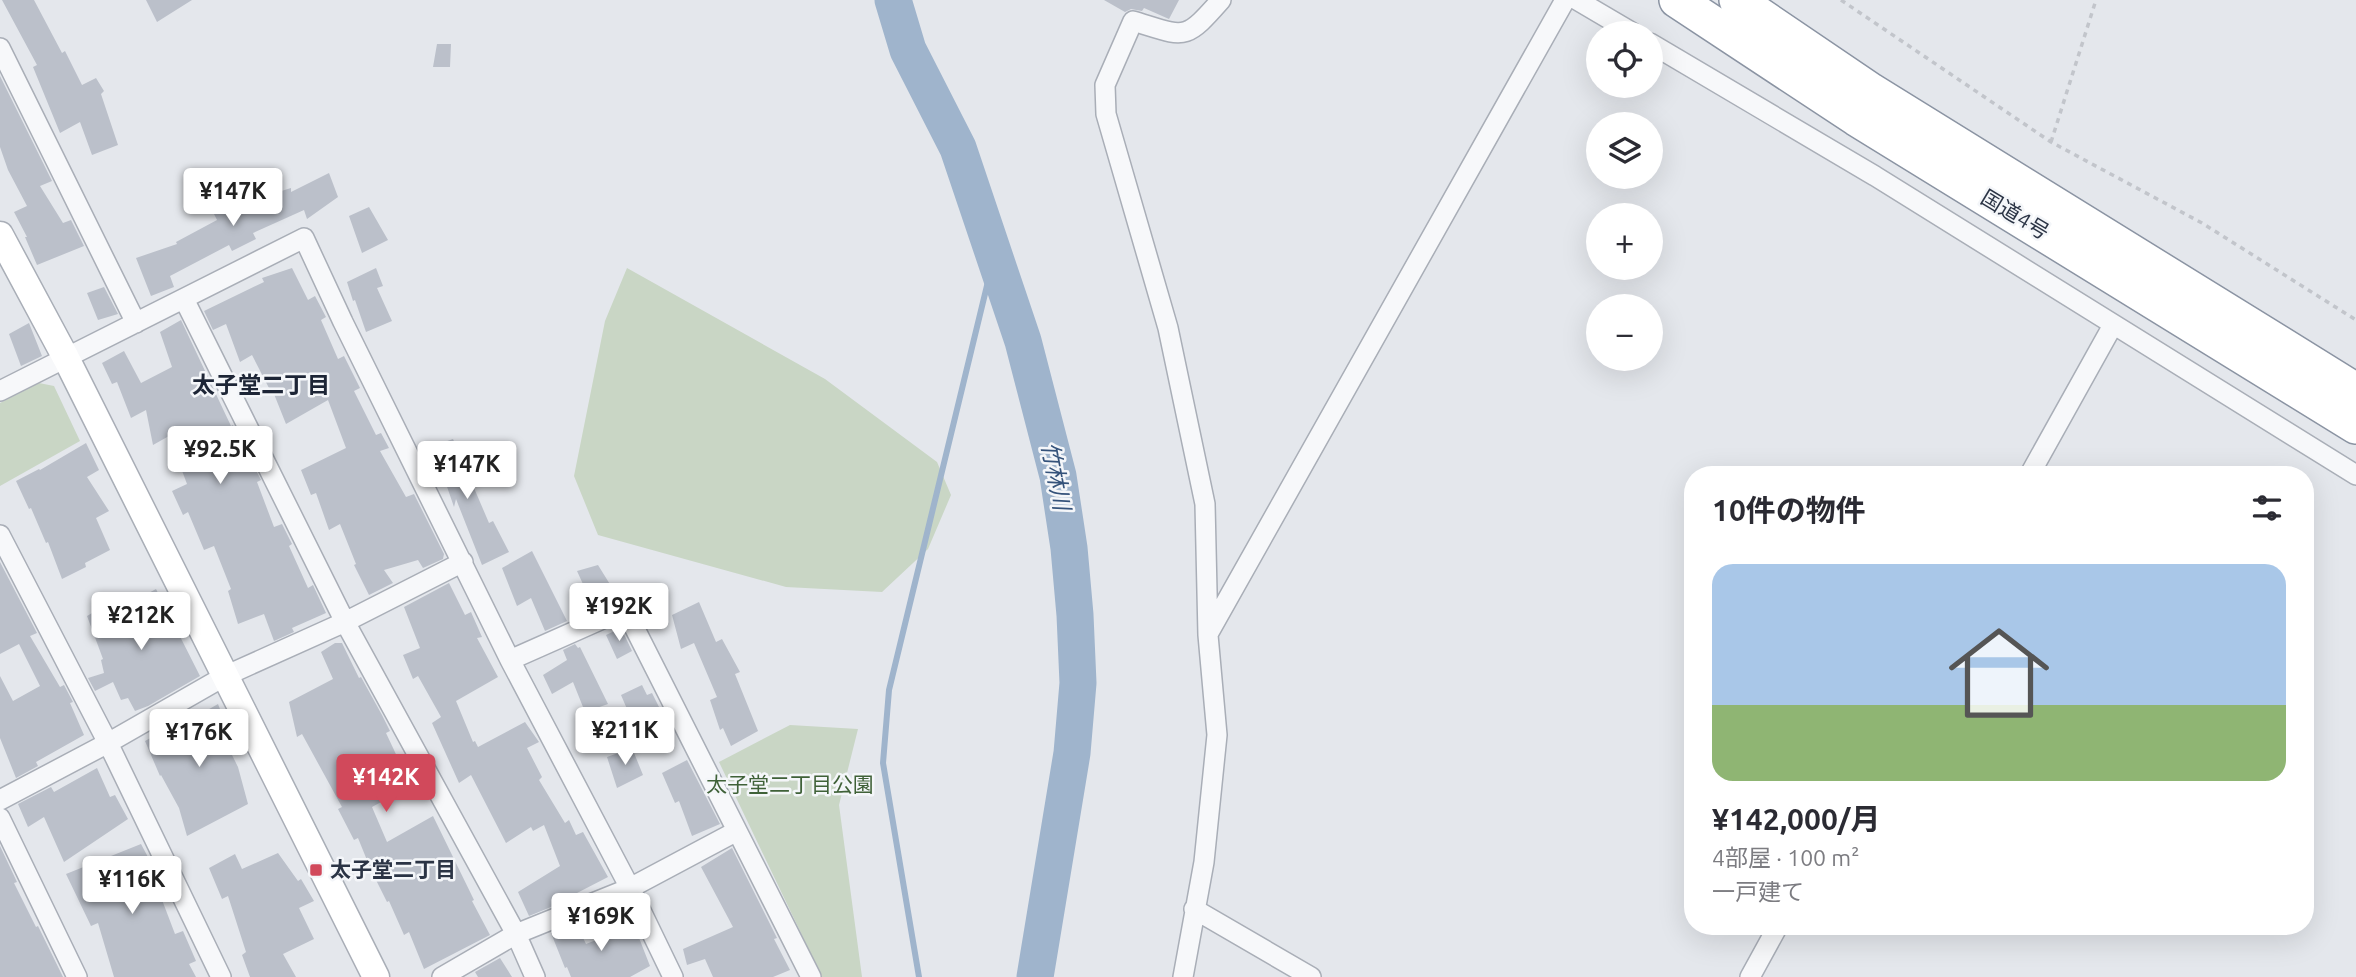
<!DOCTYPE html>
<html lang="ja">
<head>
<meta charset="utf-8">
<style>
	:root { --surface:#fff; --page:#f7f7f7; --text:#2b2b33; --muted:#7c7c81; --accent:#d1495b }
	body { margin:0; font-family:Ubuntu,"Noto Sans JP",sans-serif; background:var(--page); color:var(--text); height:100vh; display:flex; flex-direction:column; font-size:26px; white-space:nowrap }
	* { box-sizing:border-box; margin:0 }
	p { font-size:23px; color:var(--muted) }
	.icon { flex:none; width:38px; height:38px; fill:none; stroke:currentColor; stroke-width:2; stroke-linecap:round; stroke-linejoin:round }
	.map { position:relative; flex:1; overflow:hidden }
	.panel { position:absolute; left:1684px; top:466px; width:630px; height:469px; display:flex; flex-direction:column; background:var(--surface); border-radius:28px; box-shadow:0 7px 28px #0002 }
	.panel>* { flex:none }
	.buttons { position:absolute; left:1586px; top:21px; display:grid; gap:14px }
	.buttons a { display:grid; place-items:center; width:77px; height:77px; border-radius:50%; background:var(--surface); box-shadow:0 7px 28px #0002; font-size:35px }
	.price { position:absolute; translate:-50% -60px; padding:0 16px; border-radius:7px; background:#fff; color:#222; font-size:23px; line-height:46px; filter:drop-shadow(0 2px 4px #0008) }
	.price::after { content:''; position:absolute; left:50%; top:42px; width:21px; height:16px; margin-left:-10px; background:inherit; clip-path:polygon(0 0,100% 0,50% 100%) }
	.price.selected { background:var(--accent); color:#fff }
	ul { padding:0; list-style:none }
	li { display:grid; align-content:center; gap:14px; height:371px; padding:0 28px }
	li span { display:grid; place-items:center; height:217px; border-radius:21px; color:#555 }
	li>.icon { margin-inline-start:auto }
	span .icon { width:126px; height:126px; fill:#fffc; stroke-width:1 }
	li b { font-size:30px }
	h2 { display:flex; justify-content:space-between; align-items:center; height:84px; padding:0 28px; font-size:30px }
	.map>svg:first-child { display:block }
	.green { fill:#c9d6c5 }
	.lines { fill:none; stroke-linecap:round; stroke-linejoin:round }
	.stream { stroke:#9fb4cc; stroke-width:6 }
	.river { stroke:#9fb4cc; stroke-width:37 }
	.building { fill:#bbc0ca }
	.street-casing { stroke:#a9aeb7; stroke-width:22 }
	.secondary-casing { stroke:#a9aeb7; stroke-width:29 }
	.highway-casing { stroke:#8b94a3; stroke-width:38 }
	.path { stroke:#c2c5cb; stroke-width:3.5; stroke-dasharray:5 5; stroke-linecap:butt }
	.street { stroke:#f7f8fa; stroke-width:19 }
	.secondary { stroke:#fff; stroke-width:26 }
	.highway { stroke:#fff; stroke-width:35 }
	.poi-dot { fill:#d1495b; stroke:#f4f6f9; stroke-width:2.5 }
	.labels { text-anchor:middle; stroke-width:5; stroke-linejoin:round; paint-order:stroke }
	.street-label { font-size:21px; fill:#2b3445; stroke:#f4f6f9 }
	.park-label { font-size:21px; fill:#3f6138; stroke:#f4f6f9 }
	.poi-label { font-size:21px; font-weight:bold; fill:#2b3445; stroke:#f4f6f9; text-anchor:start }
	.neighbourhood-label { font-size:23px; font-weight:bold; fill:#1d2536; stroke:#f4f6f9 }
	.water-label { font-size:23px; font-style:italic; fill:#34527a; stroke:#f4f6f9 }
</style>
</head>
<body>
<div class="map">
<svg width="2356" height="977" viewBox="0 0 2356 977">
	<rect width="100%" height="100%" fill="#e4e7ec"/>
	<path class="green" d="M627,268L825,379L937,462L951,495L928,549L882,592L786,587L598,535L574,476L605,321Z
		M39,383L54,386L80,441L0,486V403Z
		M790,725L858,729L839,805L862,977H822L719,762Z"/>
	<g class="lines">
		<path class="stream" d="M919,977L883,763L889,690L992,265L995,258"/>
		<path class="river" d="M893,0L908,50L958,148L1023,341L1058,476L1069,548L1075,615L1078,683L1072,753L1035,977"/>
	</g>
	<path class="building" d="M2,0H34L62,53L65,51L82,85L96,78L104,91L101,94L118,145L92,155L80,122L60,133L33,67L37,65Z
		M146,0H192L157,22Z
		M1104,0H1179L1169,19L1144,8L1142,11L1131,9L1125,12Z
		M437,44H451L450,67H433Z
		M0,76L52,181L40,186L63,223L71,220L84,246L37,265L25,237H27L14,212L27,206L8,170L0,147Z
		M329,173L338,197L307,219L304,210L253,233L256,239L232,251L229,245L170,276L174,287L151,296L136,258L177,244L176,242L217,220L207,200L234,189L240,204L291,188V192Z
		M369,207L388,240L362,253L349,216Z
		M292,268L308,300L315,296L326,317L321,320L338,359L344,356L360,388L354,391L376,435L381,433L389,448L380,451L406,497L414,494L444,554L443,559L423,568L418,560L384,570L393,583L369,595L354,565L356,564L340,524L329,530L316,493L311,495L301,470L346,448L328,400L286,424L272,389L270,390L252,355L240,362L226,324L213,330L204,311L264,282L262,278Z
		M376,268L383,286L377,288L392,321L366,332L355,300L353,301L347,282Z
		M104,287L118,314L98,320L87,293Z
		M181,320L231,426L233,425L261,480L257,482L274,527L282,524L292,544L289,546L308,588L313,585L326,613L292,628L294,632L274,641L264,614L238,624L228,591L231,589L214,546L204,550L188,512L183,515L172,491L187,484L169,436L153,445L146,410L131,418L117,382L112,384L102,363L124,351L141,383L172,367L160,332Z
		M29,323L42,356L21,366L9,334Z
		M453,439L489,523L493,521L509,552L482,565L456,499L454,507L444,478L435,481L426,463L436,458L433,446Z
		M86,443L99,470L87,477L109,511L96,518L110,550L85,563L86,567L62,579L48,542L46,543L31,508L29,509L16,481L39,469L40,470Z
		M532,551L567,621L545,631L531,598L517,606L502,568Z
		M0,562L37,633L30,636L60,687L64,685L73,702L70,703L84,735L36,762L38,766L16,778L0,738V676L13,701L40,686L19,644L0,654Z
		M598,565L616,594L593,606L577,571Z
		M449,583L465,615L471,612L482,637L477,638L498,677L456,701L473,742L475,741L478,747L525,722L539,742L527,748L542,777L539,780L565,823L569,820L576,835L583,832L608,877L577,893L578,896L529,916L518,892L560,866L544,825L533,831L531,827L506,843L471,775L459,783L432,723L441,717L418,676L413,679L403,655L420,648L404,607Z
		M156,589L200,676L148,706L135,711L128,698L121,700L113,682L95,691L88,678L104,673L101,660L103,659L87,616L104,606L108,615Z
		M699,602L716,642L722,639L740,672L735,674L758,731L731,746L723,728L720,730L710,700L717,697L694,643L681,649L672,615Z
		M621,628L632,651L617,659L606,635Z
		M335,643H342L359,678L361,677L382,715L390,731L386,733L402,767L383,778L392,796L372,807L387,842L433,816L474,900L472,901L490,935L424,969L409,932L404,935L389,901L387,902L371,870L358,838L354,840L338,809L342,807L302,734L297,737L289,702L333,679L321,652Z
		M575,644L578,648L580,647L608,704L585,712L573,682L552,694L543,675L567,660L563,650Z
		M642,685L647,695L652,693L667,723L639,737L621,695Z
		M218,704L228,730L221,733L238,767L248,804L187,836L179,808L161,775L160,776L145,741L181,721L183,724Z
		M632,748L643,775L617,788L607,757Z
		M687,760L720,824L692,836L679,801L675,803L662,773Z
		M97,768L110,797L115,795L128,819L64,862L44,817L28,827L18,804L51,787L54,792Z
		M141,844L165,889L159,892L175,934L183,931L196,961L189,964L196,977H114L98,923L91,926L66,874Z
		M0,846L17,882L14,883L36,927L38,926L63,977H0Z
		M732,848L777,938L774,939L790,970L773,977H713L705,959L687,965L683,949L733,927L701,867Z
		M278,853L298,881L301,879L314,901L299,908L314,939L283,954L296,977H250L242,955L246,952L228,896L222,899L209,868L235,854L242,869Z
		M576,923L586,944L634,925L650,966L630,977H571L567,967L565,968L551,933Z
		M500,958L512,977H478L475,972Z"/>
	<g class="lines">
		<defs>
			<path id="street" d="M1577,0L1633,33
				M1650,43L1875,176L2356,475
				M0,48L136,323
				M184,299L345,622L516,934L535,977
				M0,391L304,238L343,322L510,660L630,888L673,977
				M2030,474L2113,325
				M0,535L108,743L221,977
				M1208,634L1565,0
				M510,660L625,609L811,977
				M0,800L108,743L225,676L345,622L463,562
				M0,818L77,977
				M1194,909L1311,977
				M442,977L516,934L630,888L737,831
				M1183,977L1204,862L1217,735L1208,635L1205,504L1168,328L1106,114L1105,85L1133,21C1186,37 1184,42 1221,0
				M1750,977L1778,926"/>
			<path id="secondary" d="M0,235L66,358L376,977"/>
			<path id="highway" d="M1677,0L1856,118L2356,426
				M1737,0L1871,91L2356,391"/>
		</defs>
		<use href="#street" class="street-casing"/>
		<use href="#secondary" class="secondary-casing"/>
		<use href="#highway" class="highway-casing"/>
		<path class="path" d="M1841,0L2051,142L2202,223L2356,320
			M2051,142L2096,0"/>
		<use href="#street" class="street"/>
		<use href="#secondary" class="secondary"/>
		<use href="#highway" class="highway"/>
	</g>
	<rect class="poi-dot" x="309" y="863" width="14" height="14" rx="3.5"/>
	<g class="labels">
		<g class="street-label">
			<text transform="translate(2015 215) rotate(31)" y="7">国道4号</text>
		</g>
		<g class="park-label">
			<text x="790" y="792">太子堂二丁目公園</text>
		</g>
		<g class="poi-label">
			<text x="330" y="877">太子堂二丁目</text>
		</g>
		<g class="neighbourhood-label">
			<text x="261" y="393">太子堂二丁目</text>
		</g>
		<g class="water-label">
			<text transform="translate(1056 476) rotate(79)" y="8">竹林川</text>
		</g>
	</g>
</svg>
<div class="buttons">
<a><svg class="icon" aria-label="locate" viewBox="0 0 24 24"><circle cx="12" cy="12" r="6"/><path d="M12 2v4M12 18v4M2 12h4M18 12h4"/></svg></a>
<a><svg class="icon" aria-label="layers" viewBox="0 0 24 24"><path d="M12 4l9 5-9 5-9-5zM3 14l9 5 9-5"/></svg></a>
<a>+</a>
<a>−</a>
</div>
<b class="price" style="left:233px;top:228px">¥147K</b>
<b class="price" style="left:220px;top:486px">¥92.5K</b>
<b class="price" style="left:467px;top:501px">¥147K</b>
<b class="price" style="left:619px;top:643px">¥192K</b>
<b class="price" style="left:141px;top:652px">¥212K</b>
<b class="price" style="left:625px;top:767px">¥211K</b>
<b class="price" style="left:199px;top:769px">¥176K</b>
<b class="price selected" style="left:386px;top:814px">¥142K</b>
<b class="price" style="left:132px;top:916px">¥116K</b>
<b class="price" style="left:601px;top:953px">¥169K</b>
<section class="panel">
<h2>10件の物件<svg class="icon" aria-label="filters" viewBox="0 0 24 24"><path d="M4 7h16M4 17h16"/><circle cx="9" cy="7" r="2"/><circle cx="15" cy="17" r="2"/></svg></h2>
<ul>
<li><span style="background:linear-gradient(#a9c7e8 65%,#8fb573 0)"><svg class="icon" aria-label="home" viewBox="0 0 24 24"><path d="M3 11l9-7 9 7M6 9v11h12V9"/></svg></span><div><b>¥142,000/月</b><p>4部屋 · 100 m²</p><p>一戸建て</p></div></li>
</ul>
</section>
</div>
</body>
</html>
